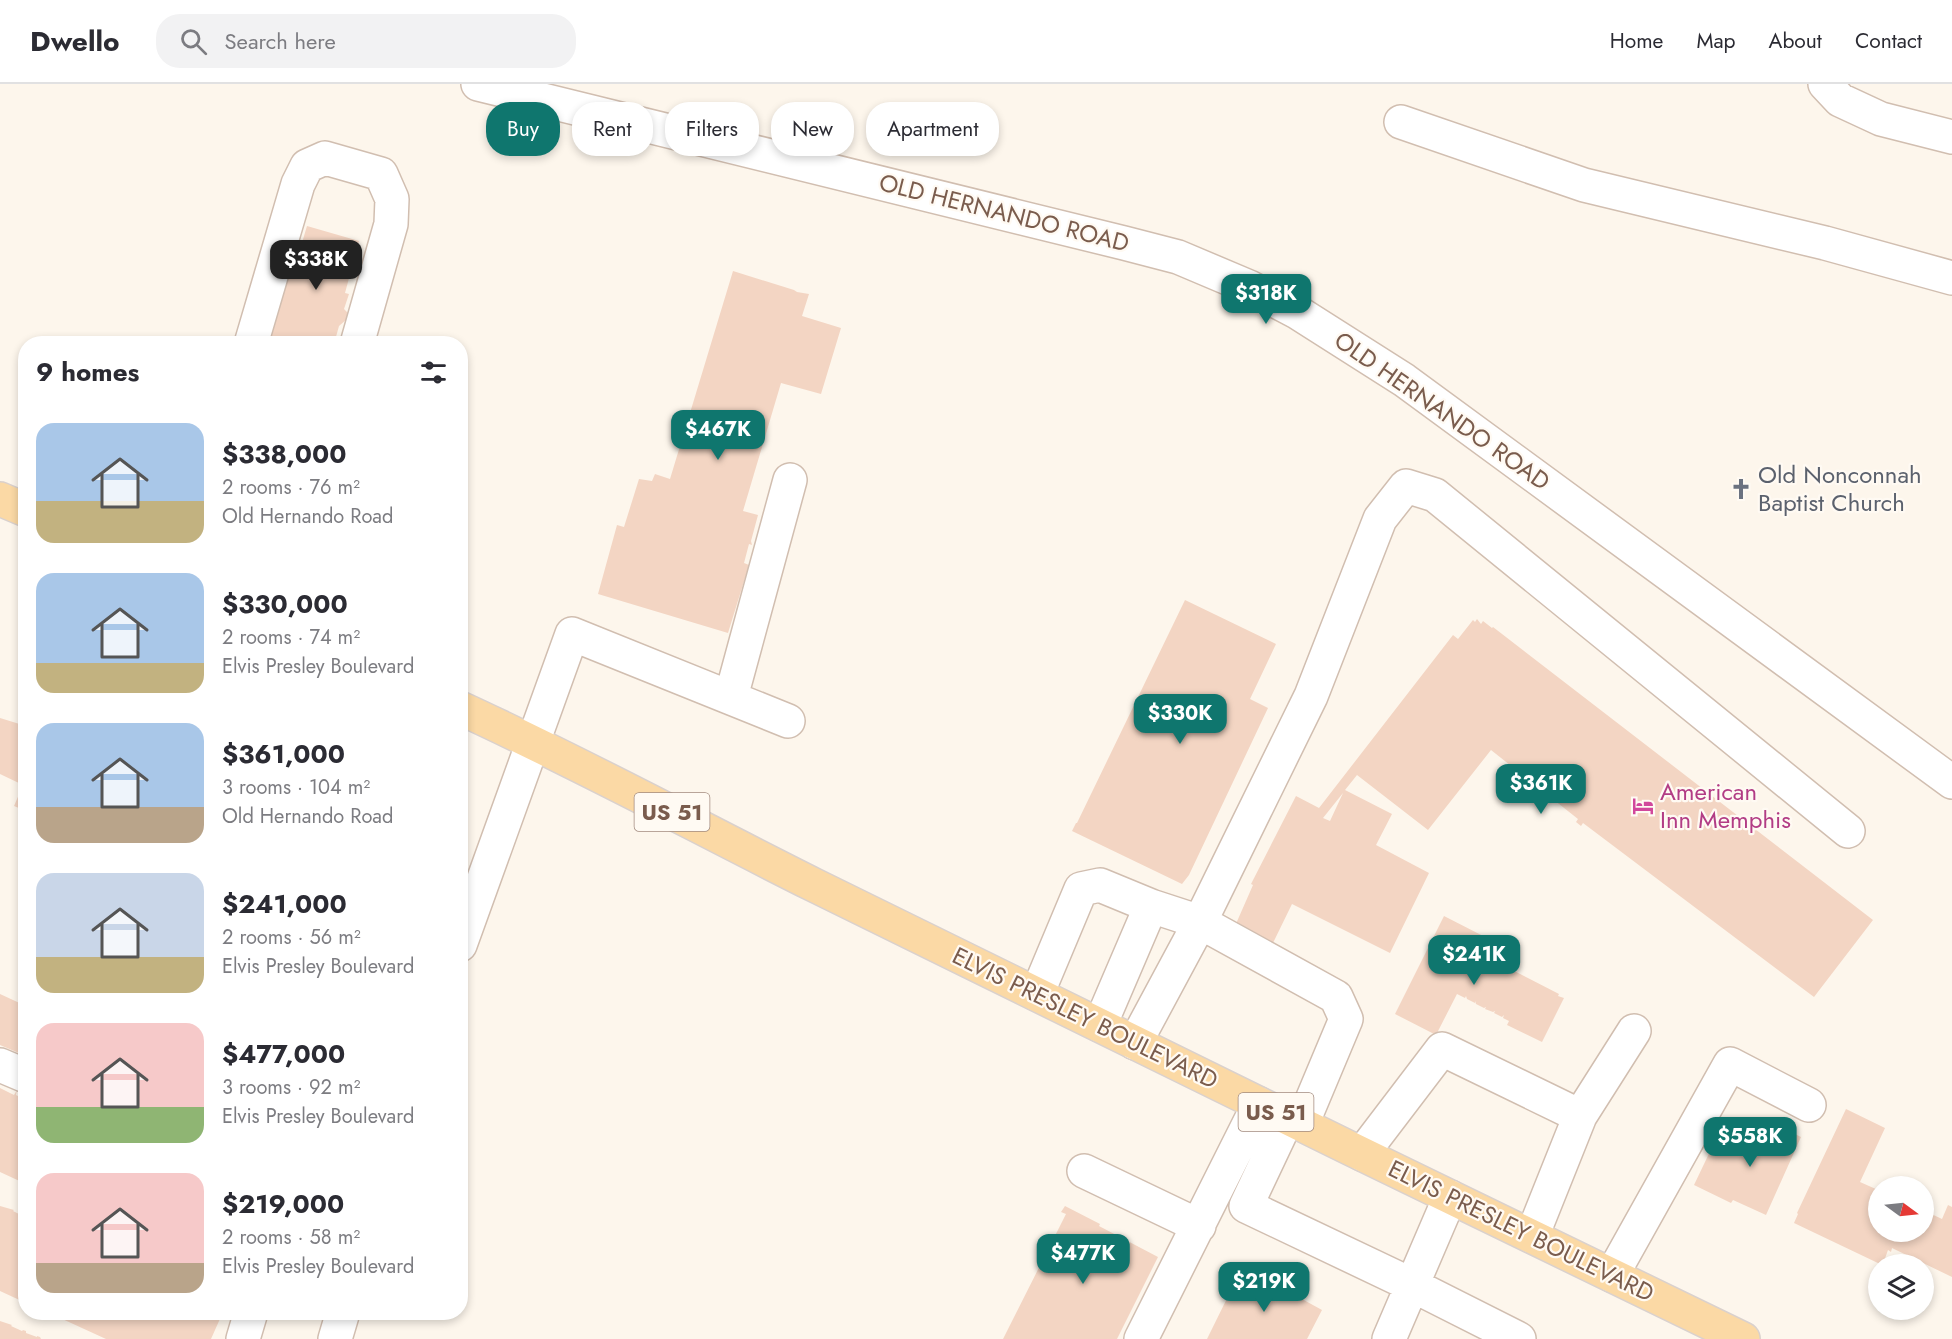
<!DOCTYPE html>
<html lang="en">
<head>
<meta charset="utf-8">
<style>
	:root { --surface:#fff; --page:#f2f2f3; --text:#2b2b33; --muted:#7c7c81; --line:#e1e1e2; --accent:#0f766e }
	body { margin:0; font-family:Jost,sans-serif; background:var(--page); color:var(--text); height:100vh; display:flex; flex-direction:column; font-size:22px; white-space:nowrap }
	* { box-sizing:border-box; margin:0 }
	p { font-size:20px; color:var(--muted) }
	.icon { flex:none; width:33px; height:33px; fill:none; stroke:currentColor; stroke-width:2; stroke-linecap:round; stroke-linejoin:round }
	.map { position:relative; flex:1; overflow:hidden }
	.panel { position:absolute; left:18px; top:252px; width:450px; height:984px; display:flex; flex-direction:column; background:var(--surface); border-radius:24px; box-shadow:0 3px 9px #0003 }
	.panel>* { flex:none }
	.hud { position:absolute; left:486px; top:18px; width:570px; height:54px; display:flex; gap:12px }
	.needle { width:39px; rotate:105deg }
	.buttons { position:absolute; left:1868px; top:1092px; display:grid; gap:12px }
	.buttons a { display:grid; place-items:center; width:66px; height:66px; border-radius:50%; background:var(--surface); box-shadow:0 3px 9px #0003; font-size:30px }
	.price { position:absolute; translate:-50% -51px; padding:0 14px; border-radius:12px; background:var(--accent); color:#fff; font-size:20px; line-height:39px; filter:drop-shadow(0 2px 3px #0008) }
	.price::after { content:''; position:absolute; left:50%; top:36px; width:18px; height:14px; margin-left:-9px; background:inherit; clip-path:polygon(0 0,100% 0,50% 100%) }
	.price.selected { background:#222; color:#fff }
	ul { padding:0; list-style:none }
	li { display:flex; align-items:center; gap:18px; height:150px; padding:0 18px }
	li span { display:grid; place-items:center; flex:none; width:168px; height:120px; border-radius:18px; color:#555 }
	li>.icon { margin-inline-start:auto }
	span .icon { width:72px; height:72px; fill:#fffc; stroke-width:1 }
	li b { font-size:26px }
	h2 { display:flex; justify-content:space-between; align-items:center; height:72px; padding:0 18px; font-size:26px }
	.chip { padding:0 21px; border-radius:24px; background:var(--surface); box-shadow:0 3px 9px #0003; font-size:21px; line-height:54px }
	.chip.selected { background:var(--accent); color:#fff }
	header { display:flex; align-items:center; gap:36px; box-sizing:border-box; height:84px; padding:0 30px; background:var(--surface); border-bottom:2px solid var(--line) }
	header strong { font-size:28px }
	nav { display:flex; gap:33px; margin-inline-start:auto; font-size:21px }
	.search { width:420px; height:54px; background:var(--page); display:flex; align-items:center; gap:15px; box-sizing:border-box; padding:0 21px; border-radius:24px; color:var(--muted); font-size:22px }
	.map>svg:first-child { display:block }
	.building { fill:#f3d5c3; fill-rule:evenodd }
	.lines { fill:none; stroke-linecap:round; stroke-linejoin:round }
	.minor-casing { stroke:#d1beb0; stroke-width:36 }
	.major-casing { stroke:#dad1cd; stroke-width:36 }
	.minor { stroke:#fff; stroke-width:33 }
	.major { stroke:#fbd9a5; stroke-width:33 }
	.labels { text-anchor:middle; stroke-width:4.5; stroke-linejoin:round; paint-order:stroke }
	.shield { fill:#fffaf3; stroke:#a28b7f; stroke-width:1.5 }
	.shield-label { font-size:22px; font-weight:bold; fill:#7a5c4d }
	.street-label { font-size:24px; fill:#7a5c4d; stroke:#fffaf3 }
	.worship-label { font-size:24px; fill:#5b616d; stroke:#fffaf3; text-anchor:start }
	.hotel-label { font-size:24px; fill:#b23c85; stroke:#fffaf3; text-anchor:start }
</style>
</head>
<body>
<header>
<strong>Dwello</strong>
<div class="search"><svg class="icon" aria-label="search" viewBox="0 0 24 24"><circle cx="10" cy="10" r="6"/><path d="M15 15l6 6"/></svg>Search here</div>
<nav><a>Home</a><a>Map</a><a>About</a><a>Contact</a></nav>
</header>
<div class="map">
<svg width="1952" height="1255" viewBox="0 0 1952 1255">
	<rect width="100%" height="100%" fill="#fdf6ec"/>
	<path class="building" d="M307,142L359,157L345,209L349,210L344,225L349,230L347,235L339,242L334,260H268L287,191L292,192Z
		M733,187L794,206L797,208L809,210L802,232L841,244L821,310L781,299L743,427L758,431L751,457L752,461L749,460L744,479L749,481L728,549L598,510L617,441L624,443L639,395L652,397L655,390L670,395Z
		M1185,516L1276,560L1250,615L1268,624L1189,791L1182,800L1072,747L1076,739H1077Z
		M1477,535L1481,540L1483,537L1492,544L1493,543L1873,836L1814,913L1583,739L1581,742L1576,738L1578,735L1491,666L1428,746L1357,691L1345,706L1392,730L1376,761L1429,789L1390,869L1292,820L1272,861L1235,842L1253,801L1251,800L1296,712L1319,724L1453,551L1458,555L1473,536L1475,538ZM1343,709L1330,737L1323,734Z
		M0,634L26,642V727L14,722L23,701L0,690Z
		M1444,832L1487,854L1479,869L1559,910L1558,912L1564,914L1542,958L1507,941L1509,937L1503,934L1504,931L1502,933L1494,929L1495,927L1493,928L1485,925L1486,923L1484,924L1476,920L1475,917V919L1467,915L1466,912L1465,914L1457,910L1436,951L1395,930Z
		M0,910L26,922V972L0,961Z
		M0,1004L14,1011L17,1006L16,1011L26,1016V1100L0,1088Z
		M1846,1025L1885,1044L1860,1098L1878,1106V1148H1923V1126L1942,1135L1948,1121L1952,1123V1193L1892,1164L1891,1168L1888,1166L1883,1180H1880L1794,1139L1798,1130L1797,1129Z
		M1762,1035L1794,1052L1795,1050L1801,1053L1766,1131L1733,1116L1731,1119L1694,1101L1715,1057L1746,1070Z
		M0,1122L14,1126L13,1127L23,1132L26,1129V1219L0,1207Z
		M1065,1122L1100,1140L1099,1142L1158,1173L1117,1255H1003L1066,1130L1061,1128Z
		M1241,1186L1270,1200L1271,1198L1322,1226L1307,1255H1207Z
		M47,1228H223L211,1255H106Z
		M0,1237L12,1241L11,1242L22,1247L23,1246L26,1247V1249L37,1253V1252L40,1253L41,1255H0Z"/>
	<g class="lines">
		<defs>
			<path id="minor" d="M478,0L1124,159L1178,173L1249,203L1297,228L1404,296L1952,698
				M1825,0L1840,16L1881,35L1952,53
				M1401,38L1584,101L1825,159L1952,194
				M251,260L298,100L307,82L325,74L381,90L392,115L391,140L357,260
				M731,613L790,396
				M1151,822L1200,838L1336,913L1346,935L1302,1040
				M460,861L572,550L788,637
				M1037,910L1081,805L1100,801L1151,822L1100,941
				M1135,959L1200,838L1311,612L1380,435L1406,402L1435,411L1848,747
				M0,981L26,992
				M1580,1032L1634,947
				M1288,1033L1246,1122L1412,1201L1519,1255
				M1362,1070L1442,965L1580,1032L1532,1152
				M1084,1087L1199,1142
				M1612,1191L1730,980L1809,1021
				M243,1255L251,1228
				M335,1255L343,1228
				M1141,1255L1259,1020
				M1389,1255L1450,1113"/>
			<path id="major" d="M0,415L26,426
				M460,624C580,679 696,742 814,801C1122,954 1433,1105 1743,1255"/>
		</defs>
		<use href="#minor" class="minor-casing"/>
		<use href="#major" class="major-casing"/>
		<use href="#minor" class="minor"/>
		<use href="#major" class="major"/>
	</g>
	<defs>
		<symbol id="church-bare" viewBox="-9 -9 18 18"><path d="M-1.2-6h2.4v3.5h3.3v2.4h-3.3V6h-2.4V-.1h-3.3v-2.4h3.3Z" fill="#6b7280" stroke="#fffaf3" stroke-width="2.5" paint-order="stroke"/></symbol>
		<symbol id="hotel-bare" viewBox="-9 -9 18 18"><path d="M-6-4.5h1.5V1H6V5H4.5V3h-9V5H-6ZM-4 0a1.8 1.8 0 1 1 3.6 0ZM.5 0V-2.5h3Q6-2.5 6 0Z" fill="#d1479c" stroke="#fffaf3" stroke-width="2.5" paint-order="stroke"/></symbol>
	</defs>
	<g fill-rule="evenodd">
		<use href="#church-bare" x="1726" y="390" width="30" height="30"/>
		<use href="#hotel-bare" x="1628" y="707" width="30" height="30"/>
	</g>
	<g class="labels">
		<g class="shield">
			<rect x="634.5" y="709" width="75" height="38" rx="4.5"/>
			<rect x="1238.5" y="1009" width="75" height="38" rx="4.5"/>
		</g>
		<g class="shield-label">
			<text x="672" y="736">US 51</text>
			<text x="1276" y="1036">US 51</text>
		</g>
		<g class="street-label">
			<text transform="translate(1004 129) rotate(14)" y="8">OLD HERNANDO ROAD</text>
			<text transform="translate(1442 327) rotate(35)" y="8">OLD HERNANDO ROAD</text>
			<text transform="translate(1085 934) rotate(26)" y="8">ELVIS PRESLEY BOULEVARD</text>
			<text transform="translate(1521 1147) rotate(26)" y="8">ELVIS PRESLEY BOULEVARD</text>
		</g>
		<g class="worship-label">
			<text x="1758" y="399">Old Nonconnah<tspan x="1758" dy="28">Baptist Church</tspan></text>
		</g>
		<g class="hotel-label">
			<text x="1660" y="716">American<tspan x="1660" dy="28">Inn Memphis</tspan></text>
		</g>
	</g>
</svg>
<div class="buttons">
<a><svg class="needle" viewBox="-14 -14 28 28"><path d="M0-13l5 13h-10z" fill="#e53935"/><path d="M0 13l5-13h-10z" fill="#7c7c81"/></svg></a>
<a><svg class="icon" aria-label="layers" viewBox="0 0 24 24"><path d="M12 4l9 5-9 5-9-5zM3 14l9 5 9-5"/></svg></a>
</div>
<b class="price selected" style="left:316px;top:207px">$338K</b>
<b class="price" style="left:1266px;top:241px">$318K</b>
<b class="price" style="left:718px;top:377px">$467K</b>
<b class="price" style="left:1180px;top:661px">$330K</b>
<b class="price" style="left:1541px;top:731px">$361K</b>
<b class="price" style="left:1474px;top:902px">$241K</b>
<b class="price" style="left:1750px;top:1084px">$558K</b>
<b class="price" style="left:1083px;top:1201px">$477K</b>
<b class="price" style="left:1264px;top:1229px">$219K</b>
<div class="hud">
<a class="chip selected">Buy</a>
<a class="chip">Rent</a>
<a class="chip">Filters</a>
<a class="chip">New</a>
<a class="chip">Apartment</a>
</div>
<section class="panel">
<h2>9 homes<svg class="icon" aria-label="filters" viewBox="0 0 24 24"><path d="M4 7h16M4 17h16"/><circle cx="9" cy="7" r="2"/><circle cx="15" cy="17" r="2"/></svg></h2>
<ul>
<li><span style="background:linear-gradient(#a9c7e8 65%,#c2b280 0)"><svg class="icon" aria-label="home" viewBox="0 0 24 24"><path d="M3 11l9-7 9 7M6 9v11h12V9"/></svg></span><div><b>$338,000</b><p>2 rooms · 76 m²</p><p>Old Hernando Road</p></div></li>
<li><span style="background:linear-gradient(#a9c7e8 75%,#c2b280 0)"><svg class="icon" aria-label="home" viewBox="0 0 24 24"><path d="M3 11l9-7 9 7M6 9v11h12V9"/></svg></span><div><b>$330,000</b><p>2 rooms · 74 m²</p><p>Elvis Presley Boulevard</p></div></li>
<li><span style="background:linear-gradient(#a9c7e8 70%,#b9a48a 0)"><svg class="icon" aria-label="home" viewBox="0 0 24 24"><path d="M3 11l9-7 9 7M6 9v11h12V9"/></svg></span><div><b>$361,000</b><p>3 rooms · 104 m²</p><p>Old Hernando Road</p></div></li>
<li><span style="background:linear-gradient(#c9d6e8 70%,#c2b280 0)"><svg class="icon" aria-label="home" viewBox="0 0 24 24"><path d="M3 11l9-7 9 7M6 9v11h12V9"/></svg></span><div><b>$241,000</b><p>2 rooms · 56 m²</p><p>Elvis Presley Boulevard</p></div></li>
<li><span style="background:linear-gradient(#f6c9c9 70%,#8fb573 0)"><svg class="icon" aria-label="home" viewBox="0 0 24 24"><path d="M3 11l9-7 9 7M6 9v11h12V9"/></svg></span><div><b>$477,000</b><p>3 rooms · 92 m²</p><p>Elvis Presley Boulevard</p></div></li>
<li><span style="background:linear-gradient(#f6c9c9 75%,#b9a48a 0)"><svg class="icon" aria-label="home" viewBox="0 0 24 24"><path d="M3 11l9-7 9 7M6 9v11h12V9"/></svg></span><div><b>$219,000</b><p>2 rooms · 58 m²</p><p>Elvis Presley Boulevard</p></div></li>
</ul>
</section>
</div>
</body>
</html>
